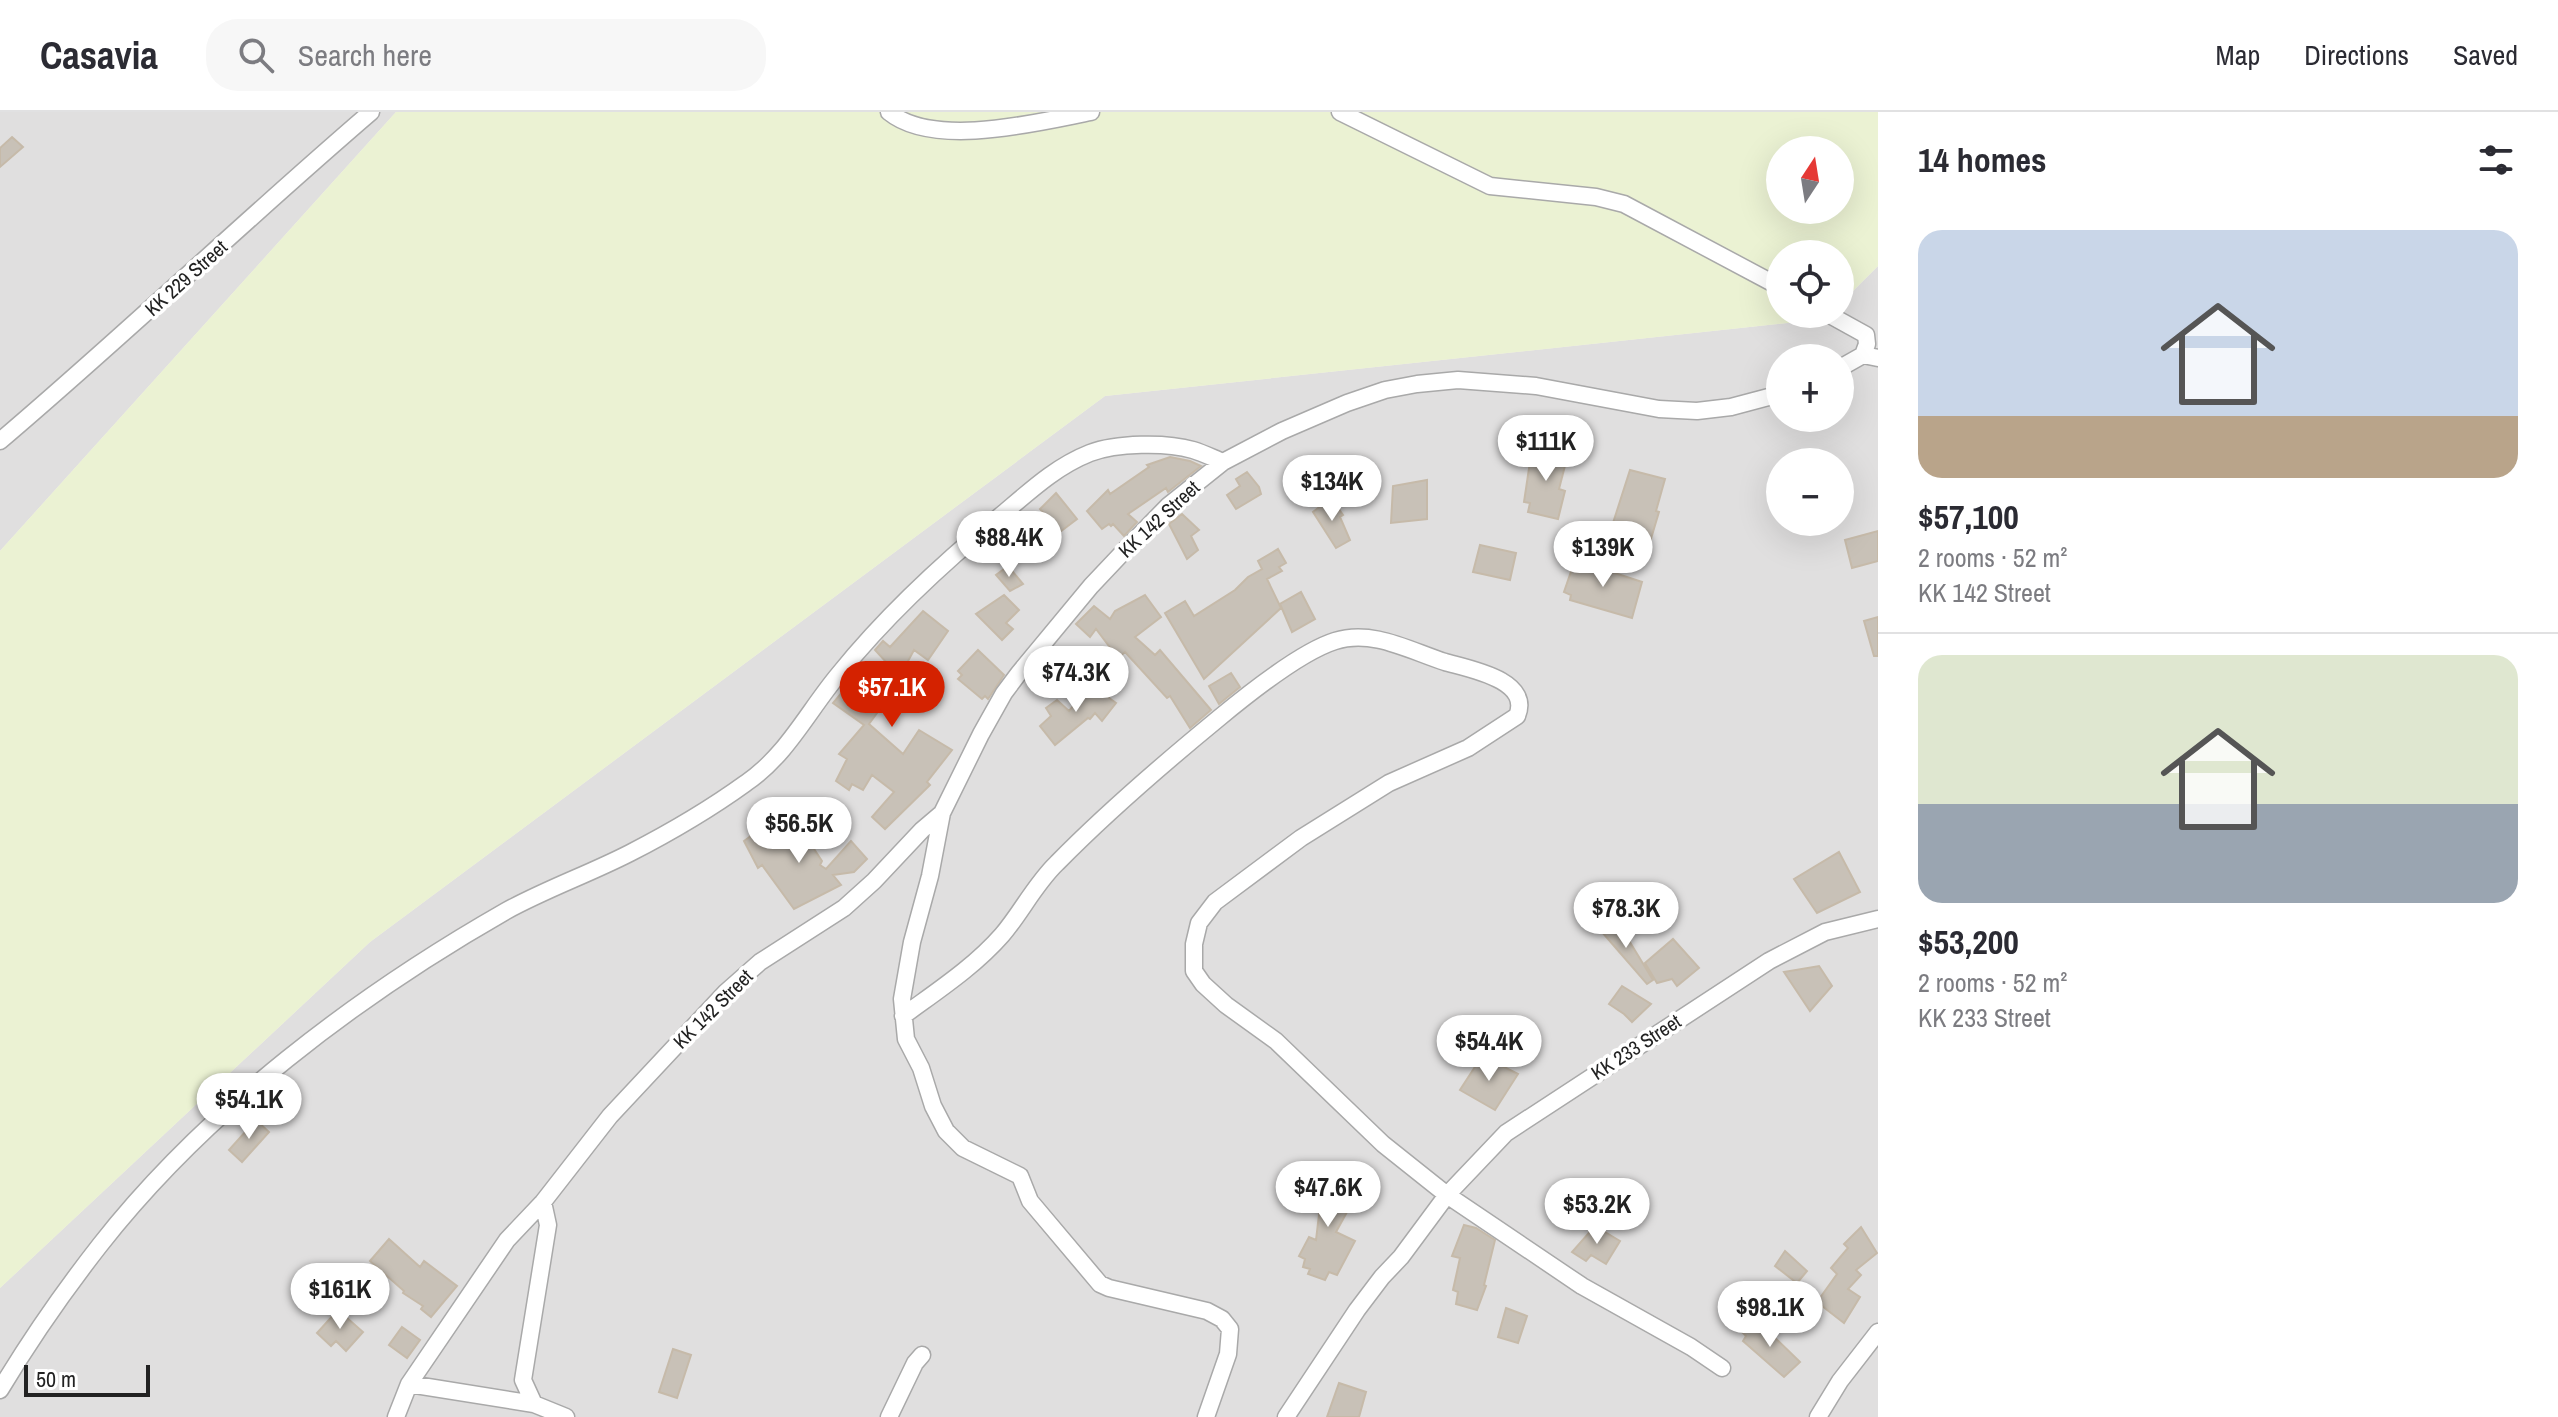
<!DOCTYPE html>
<html lang="en">
<head>
<meta charset="utf-8">
<style>
	:root { --surface:#fff; --page:#f7f7f7; --text:#2b2b33; --muted:#7c7c81; --line:#e1e1e2; --accent:#d42200 }
	body { margin:0; font-family:"Archivo Narrow",sans-serif; background:var(--page); color:var(--text); height:100vh; display:flex; flex-direction:column; font-size:30px; white-space:nowrap }
	* { box-sizing:border-box; margin:0 }
	p { font-size:26px; color:var(--muted) }
	.icon { flex:none; width:44px; height:44px; fill:none; stroke:currentColor; stroke-width:2; stroke-linecap:round; stroke-linejoin:round }
	.map { position:relative; flex:1; overflow:hidden }
	.sheet { display:flex; flex-direction:column; background:var(--surface); width:680px }
	.sheet>* { flex:none }
	.needle { width:52px; rotate:12deg }
	.fabs { position:absolute; left:1766px; top:24px; display:grid; gap:16px }
	.fabs a { display:grid; place-items:center; width:88px; height:88px; border-radius:50%; background:var(--surface); box-shadow:0 8px 32px #0002; font-size:40px }
	.scale { position:absolute; left:24px; bottom:20px; width:126px; box-sizing:border-box; padding-left:8px; border:4px solid #222; border-top:0; font-size:22px; line-height:28px; white-space:nowrap; color:#222; -webkit-text-stroke:6px #fff; paint-order:stroke }
	.price { position:absolute; translate:-50% -68px; padding:0 18px; border-radius:28px; background:#fff; color:#222; font-size:26px; line-height:52px; filter:drop-shadow(0 2px 4px #0008) }
	.price::after { content:''; position:absolute; left:50%; top:48px; width:24px; height:18px; margin-left:-12px; background:inherit; clip-path:polygon(0 0,100% 0,50% 100%) }
	.price.active { background:var(--accent); color:#fff }
	ul { padding:0; list-style:none }
	li { display:grid; align-content:center; gap:16px; height:424px; padding:0 40px }
	li+li { border-top:2px solid var(--line) }
	li span { display:grid; place-items:center; height:248px; border-radius:24px; color:#555 }
	li>.icon { margin-inline-start:auto }
	span .icon { width:144px; height:144px; fill:#fffc; stroke-width:1 }
	li b { font-size:34px }
	h2 { display:flex; justify-content:space-between; align-items:center; height:96px; padding:0 40px; font-size:34px }
	header { display:flex; align-items:center; gap:48px; box-sizing:border-box; height:112px; padding:0 40px; background:var(--surface); border-bottom:2px solid var(--line) }
	header strong { font-size:38px }
	nav { display:flex; gap:44px; margin-inline-start:auto; font-size:28px }
	.search { width:560px; height:72px; background:var(--page); display:flex; align-items:center; gap:20px; box-sizing:border-box; padding:0 28px; border-radius:32px; color:var(--muted); font-size:30px }
	main { display:flex; flex:1; min-height:0 }
	.map>svg:first-child { display:block }
	.residential { fill:#e0dfdf; fill-rule:evenodd }
	.farmland { fill:#ebf2d3; fill-rule:evenodd }
	.building { fill:#c8c1b7; stroke:#c6baa9; stroke-width:2 }
	.lines { fill:none; stroke-linecap:round; stroke-linejoin:round }
	.street-casing { stroke:#a9a9a9; stroke-width:19 }
	.street { stroke:#fff; stroke-width:16 }
	.labels { text-anchor:middle; stroke-width:7; stroke-linejoin:round; paint-order:stroke }
	.street-label { font-size:20px; fill:#222; stroke:#fff }
</style>
</head>
<body>
<header>
<strong>Casavia</strong>
<div class="search"><svg class="icon" aria-label="search" viewBox="0 0 24 24"><circle cx="10" cy="10" r="6"/><path d="M15 15l6 6"/></svg>Search here</div>
<nav><a>Map</a><a>Directions</a><a>Saved</a></nav>
</header>
<main>
<div class="map">
<svg width="1878" height="1305" viewBox="0 0 1878 1305">
	<rect width="100%" height="100%" fill="#f3f1e8"/>
	<path class="residential" d="M0,0H396L0,439Z
		M1878,154V1305H0V1176L370,830L1105,284L1825,207L1840,202V192ZM1780,246H1840V306H1780ZM1780,350H1840V410H1780Z"/>
	<path class="farmland" d="M396,0H1878V154L1840,192V142H1780V202H1830L1825,207L1105,284L370,830L0,1176V439ZM1780,38H1840V98H1780Z"/>
	<path class="building" d="M12,25L23,35L0,55V36Z
		M1539,336L1568,342L1559,377L1565,379L1558,407L1528,400L1530,391L1524,390L1531,343L1537,344Z
		M1170,345L1190,349L1201,354L1168,380L1166,376L1128,402L1137,410L1124,424L1113,412L1111,414L1109,412L1102,417L1087,399L1108,378L1110,382L1149,355L1147,353Z
		M1630,358L1665,367L1656,399L1659,400L1650,430L1615,419L1617,412L1613,411Z
		M1247,360L1259,375L1261,382L1236,397L1227,383L1240,374L1236,367Z
		M1427,368V407L1391,411L1393,374Z
		M1056,381L1077,407L1060,420L1040,397Z
		M1331,386L1343,403L1340,405L1350,428L1336,436L1313,400Z
		M1182,402L1199,418L1191,424L1198,438L1187,447L1169,412Z
		M1878,419V449L1852,456L1845,428Z
		M1480,433L1516,441L1510,468L1473,460Z
		M1278,437L1286,451L1279,455L1282,459L1267,467L1281,496L1204,567L1165,501L1185,489L1194,504L1235,478L1248,465L1262,457L1258,449Z
		M1575,448L1642,470L1632,506L1570,488L1571,483L1564,480Z
		M1008,454L1023,472L1010,479L996,463Z
		M1301,480L1315,507L1292,520L1280,492Z
		M1004,483L1019,498L1006,511L1013,517L1002,528L976,502Z
		M1145,483L1161,505L1135,525L1155,543L1160,538L1211,598L1190,616L1170,584L1167,586L1125,540L1118,546L1096,517L1090,525L1076,512L1094,494L1110,507L1115,499Z
		M923,499L948,519L928,548L914,538L888,586L869,612L903,642L919,618L952,638L927,670L930,673L885,717L872,705L894,680L872,663L863,678L852,672L849,678L836,669L847,647L839,642L864,613L833,591L849,572L860,584L865,578L871,585L888,552L875,538L883,529L890,535Z
		M1878,505V544H1874L1864,509Z
		M978,538L1004,563L988,587L985,584L982,587L958,567L962,563L958,559Z
		M1231,561L1240,575L1219,592L1209,574Z
		M1091,573L1116,591L1102,609L1095,601L1090,607L1088,606L1055,633L1040,614L1051,604L1046,596L1057,588L1069,599Z
		M775,706L797,744L812,734L822,749L820,753L826,757L851,729L867,747L854,760L833,763L841,773L794,797L762,753L758,756L744,729Z
		M1839,740L1860,780L1817,801L1794,767Z
		M1617,809L1653,868L1647,872L1601,819Z
		M1673,827L1699,856L1677,874L1672,867L1657,871L1645,851Z
		M1819,854L1832,874L1810,899L1784,860Z
		M1622,874L1651,892L1632,910L1624,902L1609,892Z
		M1482,944L1518,962L1495,998L1460,978Z
		M256,1008L269,1020L242,1050L229,1038Z
		M1321,1062L1357,1082L1336,1120L1355,1129L1337,1163L1329,1160L1325,1168L1308,1162L1310,1157L1303,1155L1305,1147L1299,1144L1309,1125L1316,1128L1320,1094L1307,1088Z
		M1464,1113L1476,1116L1495,1128L1484,1173L1486,1174L1477,1198L1456,1192L1458,1180L1453,1178L1460,1146L1452,1144Z
		M1595,1114L1620,1129L1606,1152L1591,1143L1586,1149L1572,1140Z
		M1861,1115L1877,1141L1856,1158L1861,1163L1848,1177L1860,1185L1844,1211L1817,1190L1837,1162L1831,1156L1848,1136L1844,1132Z
		M389,1127L420,1155L424,1149L457,1174L431,1205L421,1197L423,1194L403,1181L404,1179L370,1149Z
		M1785,1139L1807,1159L1797,1171L1775,1154Z
		M1788,1184L1812,1203L1801,1214L1780,1199Z
		M1506,1196L1527,1204L1518,1231L1498,1225Z
		M338,1198L363,1220L346,1239L336,1229L331,1234L317,1221Z
		M1752,1209L1769,1220L1800,1250L1784,1265L1743,1229L1746,1224L1742,1220Z
		M402,1215L420,1228L407,1246L389,1233Z
		M673,1237L691,1243L677,1286L659,1280Z
		M1339,1271L1366,1280L1359,1305H1327Z"/>
	<g class="lines">
		<defs>
			<path id="street" d="M889,0C934,37 1039,10 1091,0
				M1340,0L1490,74L1596,85L1624,92L1780,175
				M1828,202L1866,223L1867,232L1863,243
				M1840,256L1863,243L1878,246
				M0,329C126,222 245,108 371,0
				M942,701L930,764L912,830L902,887L906,927L921,956L933,994L946,1019L963,1036L1020,1064L1030,1089L1100,1172L1109,1176L1207,1199L1222,1207L1230,1217L1228,1242L1206,1305
				M903,904C937,879 974,855 1002,823C1021,801 1035,772 1057,751C1108,699 1163,652 1219,606C1248,582 1300,540 1335,529C1373,517 1410,539 1445,550C1470,557 1532,568 1517,604L1468,636L1389,671L1301,726L1215,790L1199,811L1194,832V859L1203,872L1226,893L1276,929L1383,1032L1447,1083L1582,1174L1691,1235L1722,1256
				M409,1272L534,1292L566,1305
				M0,1278C30,1228 64,1179 100,1133C206,998 357,884 506,799C546,777 589,762 630,741C669,721 710,697 746,671C787,643 808,599 839,562C888,501 945,449 1005,400C1032,377 1057,354 1090,341C1116,331 1166,330 1193,338C1203,341 1213,346 1223,350
				M534,1292L523,1268L548,1113L543,1090
				M396,1305L409,1272L507,1128L543,1090L610,1004L726,880L760,850L844,796L874,769L922,718L942,701L981,622L1004,581L1019,561L1091,474L1126,437L1168,394L1223,350L1282,319L1347,291L1385,278L1417,272L1458,268L1536,274L1659,297L1697,299L1731,295L1780,282
				M889,1305L915,1251L922,1243
				M1286,1305L1357,1198L1382,1165L1401,1145L1447,1083L1506,1021L1769,849L1825,820L1878,807
				M1818,1305L1840,1269L1878,1220"/>
		</defs>
		<use href="#street" class="street-casing"/>
		<use href="#street" class="street"/>
	</g>
	<g class="labels">
		<g class="street-label">
			<text transform="translate(186 166) rotate(-42)" y="7">KK 229 Street</text>
			<text transform="translate(1159 407) rotate(-43)" y="7">KK 142 Street</text>
			<text transform="translate(713 897) rotate(-45)" y="7">KK 142 Street</text>
			<text transform="translate(1636 935) rotate(-33)" y="7">KK 233 Street</text>
		</g>
	</g>
</svg>
<div class="fabs">
<a><svg class="needle" viewBox="-14 -14 28 28"><path d="M0-13l5 13h-10z" fill="#e53935"/><path d="M0 13l5-13h-10z" fill="#7c7c81"/></svg></a>
<a><svg class="icon" aria-label="locate" viewBox="0 0 24 24"><circle cx="12" cy="12" r="6"/><path d="M12 2v4M12 18v4M2 12h4M18 12h4"/></svg></a>
<a>+</a>
<a>−</a>
</div>
<div class="scale">50 m</div>
<b class="price" style="left:1546px;top:371px">$111K</b>
<b class="price" style="left:1332px;top:411px">$134K</b>
<b class="price" style="left:1009px;top:467px">$88.4K</b>
<b class="price" style="left:1603px;top:477px">$139K</b>
<b class="price" style="left:1076px;top:602px">$74.3K</b>
<b class="price active" style="left:892px;top:617px">$57.1K</b>
<b class="price" style="left:799px;top:753px">$56.5K</b>
<b class="price" style="left:1626px;top:838px">$78.3K</b>
<b class="price" style="left:1489px;top:971px">$54.4K</b>
<b class="price" style="left:249px;top:1029px">$54.1K</b>
<b class="price" style="left:1328px;top:1117px">$47.6K</b>
<b class="price" style="left:1597px;top:1134px">$53.2K</b>
<b class="price" style="left:340px;top:1219px">$161K</b>
<b class="price" style="left:1770px;top:1237px">$98.1K</b>
</div>
<section class="sheet">
<h2>14 homes<svg class="icon" aria-label="filters" viewBox="0 0 24 24"><path d="M4 7h16M4 17h16"/><circle cx="9" cy="7" r="2"/><circle cx="15" cy="17" r="2"/></svg></h2>
<ul>
<li><span style="background:linear-gradient(#c9d6e8 75%,#b9a48a 0)"><svg class="icon" aria-label="home" viewBox="0 0 24 24"><path d="M3 11l9-7 9 7M6 9v11h12V9"/></svg></span><div><b>$57,100</b><p>2 rooms · 52 m²</p><p>KK 142 Street</p></div></li>
<li><span style="background:linear-gradient(#dfe7d0 60%,#9aa5b1 0)"><svg class="icon" aria-label="home" viewBox="0 0 24 24"><path d="M3 11l9-7 9 7M6 9v11h12V9"/></svg></span><div><b>$53,200</b><p>2 rooms · 52 m²</p><p>KK 233 Street</p></div></li>
</ul>
</section>
</main>
</body>
</html>
